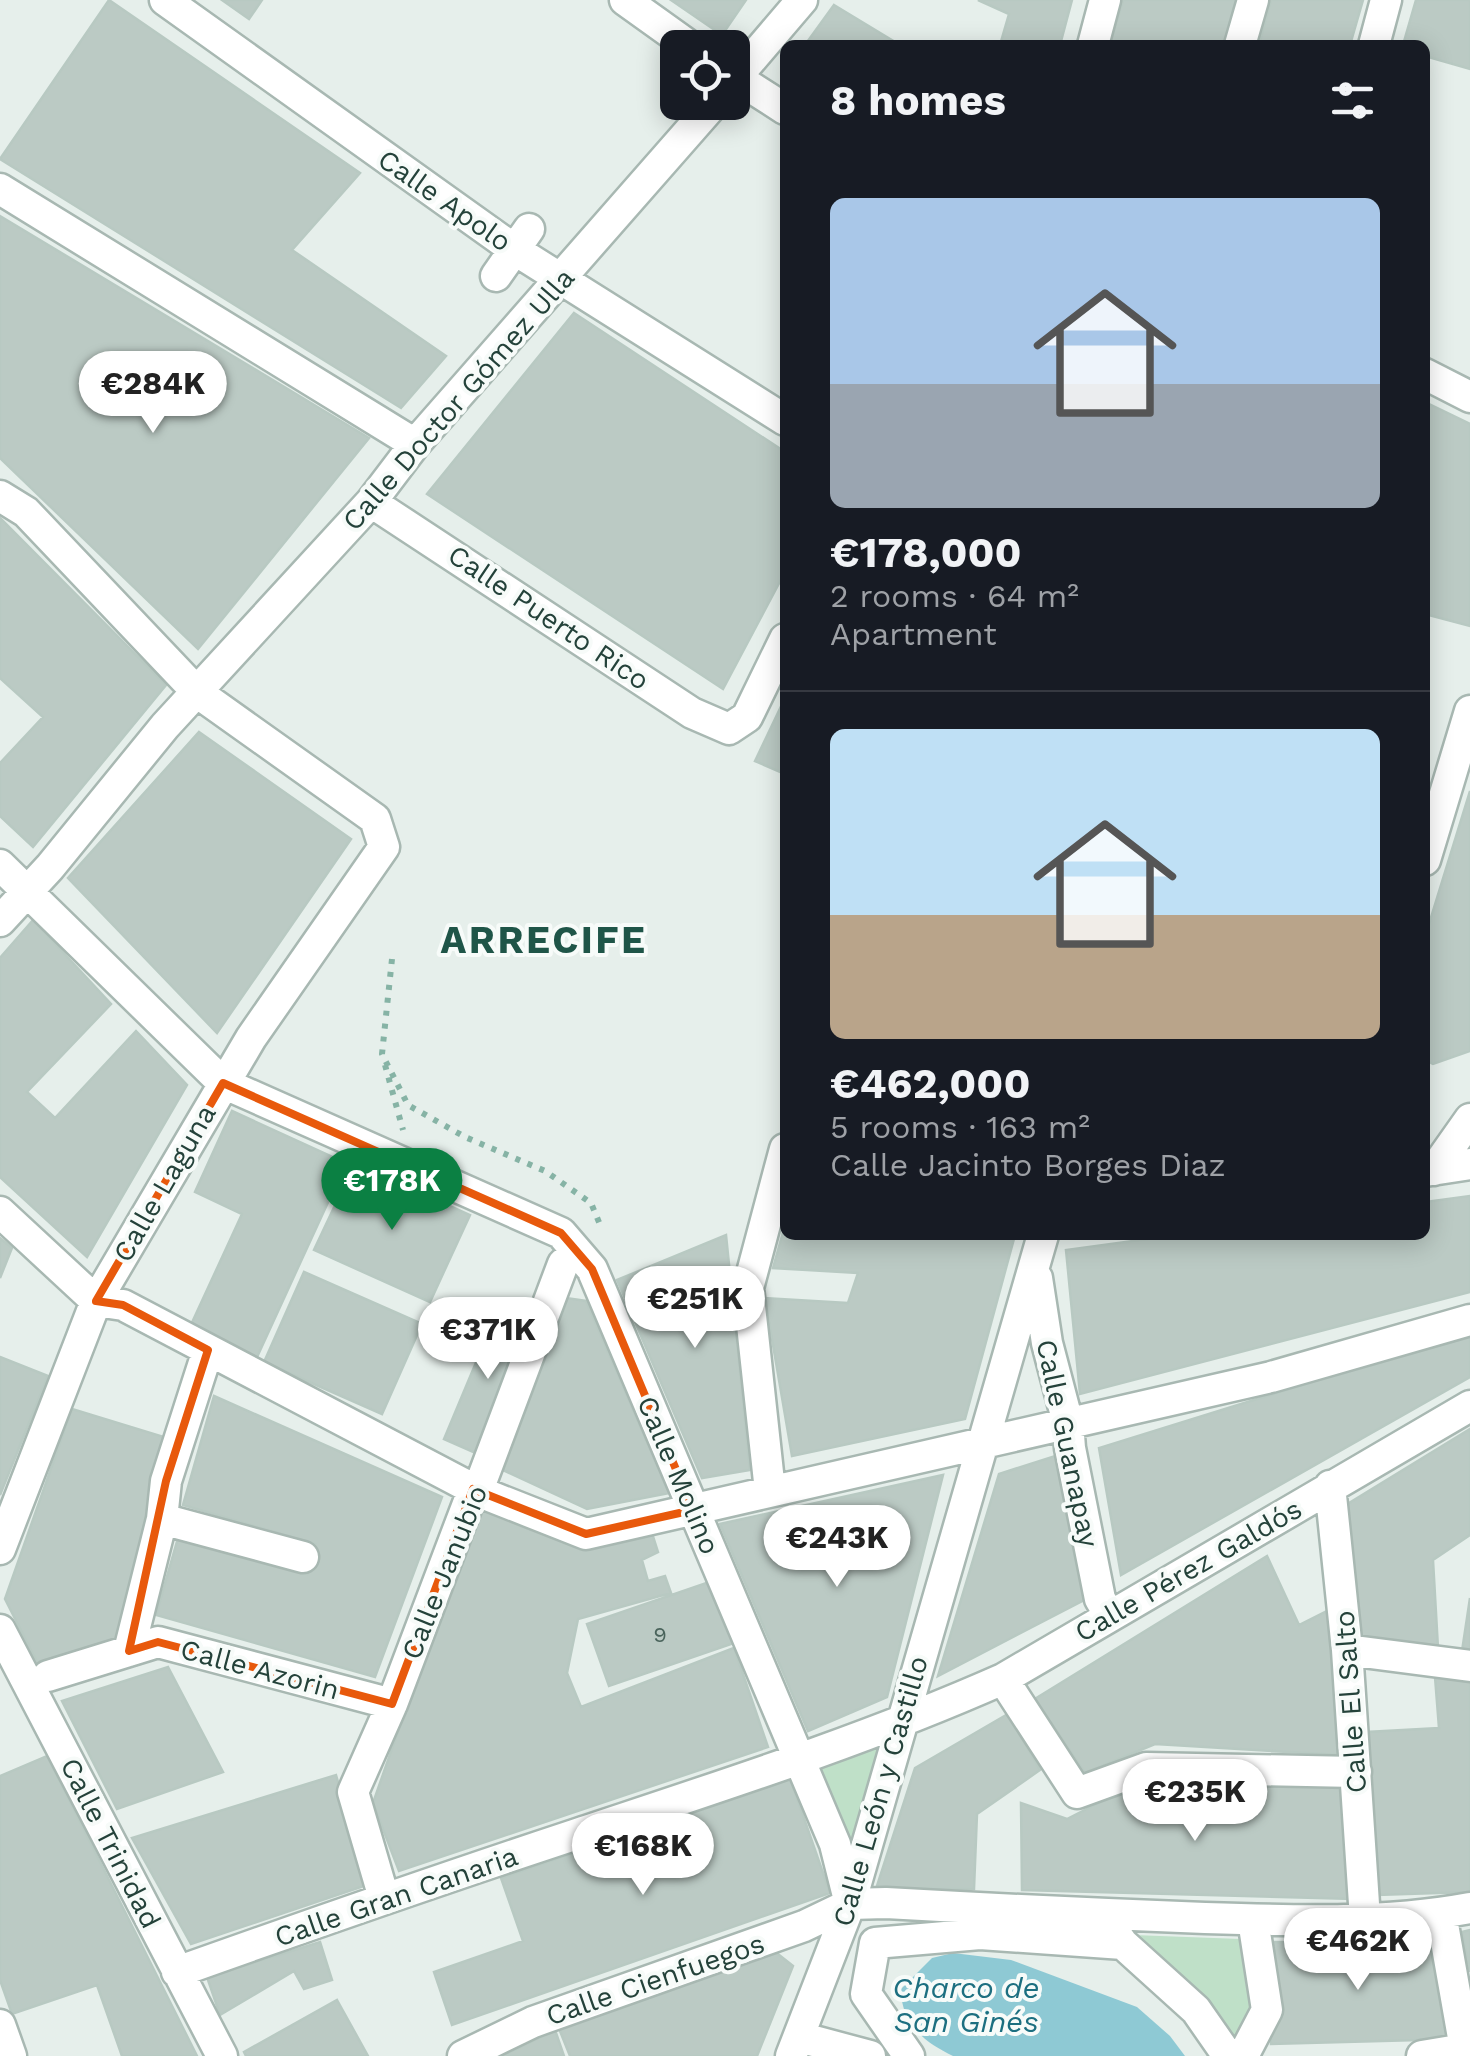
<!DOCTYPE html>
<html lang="en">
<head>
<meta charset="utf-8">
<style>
	:root { --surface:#171b24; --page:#242831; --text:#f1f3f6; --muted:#9ea1a6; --line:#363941; --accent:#0b8043 }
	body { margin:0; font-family:"Work Sans",sans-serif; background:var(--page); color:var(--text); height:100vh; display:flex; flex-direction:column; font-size:38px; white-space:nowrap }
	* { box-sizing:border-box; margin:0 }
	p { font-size:32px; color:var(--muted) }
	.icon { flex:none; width:55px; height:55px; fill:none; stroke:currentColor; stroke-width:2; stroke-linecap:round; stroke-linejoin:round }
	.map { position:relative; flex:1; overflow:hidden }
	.drawer { position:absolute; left:780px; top:40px; width:650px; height:1200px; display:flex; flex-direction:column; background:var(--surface); border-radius:15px; box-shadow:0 5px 25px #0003 }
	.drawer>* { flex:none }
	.buttons { position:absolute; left:660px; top:30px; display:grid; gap:20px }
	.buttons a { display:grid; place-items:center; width:90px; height:90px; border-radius:15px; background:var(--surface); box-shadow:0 5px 25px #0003; font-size:50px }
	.price { position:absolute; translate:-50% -85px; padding:0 22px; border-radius:35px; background:#fff; color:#222; font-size:32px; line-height:65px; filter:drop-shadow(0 2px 5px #0008) }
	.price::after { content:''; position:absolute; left:50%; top:60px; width:30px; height:22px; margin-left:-15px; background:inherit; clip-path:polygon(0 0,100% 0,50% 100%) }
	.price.active { background:var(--accent); color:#fff }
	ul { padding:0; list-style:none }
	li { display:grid; align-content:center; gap:20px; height:530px; padding:0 50px }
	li+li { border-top:2px solid var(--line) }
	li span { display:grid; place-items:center; height:310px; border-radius:15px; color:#555 }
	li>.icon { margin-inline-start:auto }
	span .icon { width:180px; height:180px; fill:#fffc; stroke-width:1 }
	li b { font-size:42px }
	h2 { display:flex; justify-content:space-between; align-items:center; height:120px; padding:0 50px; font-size:42px }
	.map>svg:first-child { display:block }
	.green { fill:#bfe0c8 }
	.water { fill:#8ec9d4 }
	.building { fill:#bbcac4; stroke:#b8c9c2; stroke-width:2.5 }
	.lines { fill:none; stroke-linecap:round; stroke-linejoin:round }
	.minor-casing { stroke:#a8b8b2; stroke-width:35 }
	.path { stroke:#86b3a5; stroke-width:6; stroke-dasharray:5 8; stroke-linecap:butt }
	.minor { stroke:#fff; stroke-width:30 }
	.marked { fill:none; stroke:#e8590c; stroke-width:8; stroke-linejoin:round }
	.labels { text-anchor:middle; stroke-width:8; stroke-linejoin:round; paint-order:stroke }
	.number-label { font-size:22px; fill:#4a645c }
	.street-label { font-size:28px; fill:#24423a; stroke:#f7fbf9 }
	.water-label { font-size:30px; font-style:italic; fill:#1c6f80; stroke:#f7fbf9 }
	.district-label { font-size:38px; font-weight:bold; letter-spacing:2.5px; fill:#1f5548; stroke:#f7fbf9 }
</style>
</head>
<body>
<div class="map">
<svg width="1470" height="2056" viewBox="0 0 1470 2056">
	<rect width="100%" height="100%" fill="#e6efeb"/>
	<path class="green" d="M886,1738L850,1874L815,1764Z
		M1133,1935L1241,1939L1254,2018L1236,2056Z"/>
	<path class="water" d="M953,1953L1011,1960L1137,2007L1170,2036L1185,2056H953C924,2042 901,2024 901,1989L932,1958Z"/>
	<path class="building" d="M109,0L360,173L292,250L446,356L401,408L0,159Z
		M222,0H262L249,19Z
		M671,0H746L722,35Z
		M978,0H1072L1060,45H1000L1009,14Z
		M1123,0H1236L1224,45H1110Z
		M1271,0H1363L1350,45H1259Z
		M1416,0H1470V69L1425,56V45H1403Z
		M834,5L900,45H805Z
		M0,216L369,438L198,649L0,458Z
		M574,313L785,452V572L723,689L427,494Z
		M1425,402L1470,424V626L1425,614Z
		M0,518L166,685L33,847L0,816V763L43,717L0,678Z
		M785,698V774L755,761Z
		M199,732L351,839L217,1033L68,878Z
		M1470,791V1051L1433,1064L1425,1060V937Z
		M33,920L111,1004L27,1092L55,1118L136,1031L187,1085L87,1257L0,1177V958Z
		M232,1111L346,1163L257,1357L190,1327L242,1214L195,1192Z
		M355,1163L470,1215L430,1302L314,1250Z
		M1470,1196V1292L1080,1394L1066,1250L1177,1235H1425V1202Z
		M785,1225V1235H1015L965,1419L792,1456L765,1298L848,1303L858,1273L773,1268Z
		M726,1235L750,1470L702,1478L617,1280Z
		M0,1238L12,1248L0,1278Z
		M304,1272L422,1324L382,1414L264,1362Z
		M566,1298L586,1301L669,1493L587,1509L503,1470Z
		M498,1310L532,1325L478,1454L444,1439Z
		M1470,1333V1377L1121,1575L1099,1448Z
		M0,1357L48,1376L0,1495Z
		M214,1396L442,1497L375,1677L156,1615L178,1538L307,1574L315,1544L183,1505Z
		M72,1409L164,1437L122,1640L37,1662L5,1599Z
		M1470,1429V1535L1433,1560L1438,1648L1361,1639L1346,1505Z
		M1055,1456L1086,1599L938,1676L999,1474Z
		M943,1475L887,1697L808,1731L720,1524Z
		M479,1500L651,1530L658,1552L642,1560L648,1581L665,1576L671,1593L578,1619L567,1673L581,1707L734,1648L768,1747L399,1871L373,1803Z
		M1267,1556L1299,1625L1331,1609L1339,1755L1155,1744L1085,1773L1035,1699Z
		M712,1581L734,1643L609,1686L587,1624Z
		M1470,1598V1653L1462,1651Z
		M168,1667L223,1772L117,1809L62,1701Z
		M1435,1677L1470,1682V1892L1377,1895L1367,1732L1439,1728Z
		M1008,1714L1040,1770L977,1814L974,1889H876L915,1768Z
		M47,1756L197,2056H122L97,1985L12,2014L0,1980V1776Z
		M336,1775L367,1885L191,1944L132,1838Z
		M790,1778L830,1893L452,2025L434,1972L523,1941L501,1878Z
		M1341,1784L1354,1899L1022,1890L1021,1803L1067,1819L1120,1792Z
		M1470,1930V1972L1462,1932Z
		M320,1942L332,1980L304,1989L294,1971L220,2015L207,1977Z
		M1271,1942L1439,1943L1456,2039L1271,2044Z
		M769,1947L793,1966L757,2056H570L558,2026Z
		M337,2000L368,2056H246L244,2052Z
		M555,2030L564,2056H502Z"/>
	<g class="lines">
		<defs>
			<path id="minor" d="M165,0L515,250L785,420
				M625,0L692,48
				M1093,45L1105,0
				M1240,45L1253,0
				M1374,45L1386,0
				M732,75L785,109
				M732,82L802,0
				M0,189L415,444
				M496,276L529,229
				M1425,374L1470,397
				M0,496L26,512L198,693L375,819L384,847L251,1038L96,1301L0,1549
				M371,502L692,713L729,729L747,717L785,639
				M1425,860L1470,711
				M0,865L223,1083L561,1233L592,1269L835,1844L850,1904
				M0,921L50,867L165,726L371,502L415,444L715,102
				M1434,1170L1470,1119
				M1425,1171L1470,1164
				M0,1212L96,1301L123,1305L477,1491L586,1534L1271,1377L1470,1320
				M1037,1278L1047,1343L1068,1423L1070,1448L1100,1599L1110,1616
				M1330,1486L1347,1650L1365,1919
				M770,1491L748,1288L785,1149
				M162,1519L303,1557
				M0,1630L222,2056
				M1347,1650L1470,1666
				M129,1651L162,1519L166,1481L208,1350
				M48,1676L158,1642L392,1704
				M1003,1679L1077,1793L1146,1768L1356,1772
				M384,1898L353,1792L392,1704L469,1501L483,1477L563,1264L577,1252
				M1441,1913L1465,2049
				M1123,1944L1196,2010L1228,2056
				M177,1972C309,1925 441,1879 574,1835C718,1787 863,1741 1003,1679L1470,1406
				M0,2025L11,2056
				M799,2037L870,2056
				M463,2056L533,2022L804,1926L850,1904L886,1903C992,1909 1098,1914 1205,1918C1292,1921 1384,1924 1470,1908
				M791,2056L850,1904L1043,1235
				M909,2056L866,1994L875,1943L980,1934L1123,1944L1102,1914
				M1243,2056L1267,2010L1253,1920
				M1422,2056L1470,2048"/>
		</defs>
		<use href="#minor" class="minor-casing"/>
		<path class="path" d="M392,959L382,1054L408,1105L465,1137L545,1171L591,1203L601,1227
			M385,1065L403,1130"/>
		<use href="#minor" class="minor"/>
	</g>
	<path class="marked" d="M223,1083L561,1233L592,1269L693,1510L586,1534L473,1489L392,1704L158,1642L129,1651L166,1481L208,1350L123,1305L96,1301Z"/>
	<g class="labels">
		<g class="number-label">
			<text x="660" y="1642">9</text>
		</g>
		<g class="street-label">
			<text transform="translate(445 200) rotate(35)" y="10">Calle Apolo</text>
			<text transform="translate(458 399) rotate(-49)" y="10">Calle Doctor Gómez Ulla</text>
			<text transform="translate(549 617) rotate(34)" y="10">Calle Puerto Rico</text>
			<text transform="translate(164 1183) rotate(-60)" y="10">Calle Laguna</text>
			<text transform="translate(1068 1443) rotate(78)" y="10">Calle Guanapay</text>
			<text transform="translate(679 1475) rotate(67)" y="10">Calle Molino</text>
			<text transform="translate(1188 1570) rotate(-30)" y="10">Calle Pérez Galdós</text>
			<text transform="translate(444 1572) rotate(-68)" y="10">Calle Janubio</text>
			<text transform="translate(260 1669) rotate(15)" y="10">Calle Azorin</text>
			<text transform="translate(1350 1702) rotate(-94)" y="10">Calle El Salto</text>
			<text transform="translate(880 1791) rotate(-74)" y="10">Calle León y Castillo</text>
			<text transform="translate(111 1843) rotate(63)" y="10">Calle Trinidad</text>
			<text transform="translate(396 1896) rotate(-19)" y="10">Calle Gran Canaria</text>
			<text transform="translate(655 1979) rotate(-19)" y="10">Calle Cienfuegos</text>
		</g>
		<g class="water-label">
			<text x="966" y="1998">Charco de<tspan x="966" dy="34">San Ginés</tspan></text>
		</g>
		<g class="district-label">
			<text x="544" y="953">ARRECIFE</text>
		</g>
	</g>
</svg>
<div class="buttons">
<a><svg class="icon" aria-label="locate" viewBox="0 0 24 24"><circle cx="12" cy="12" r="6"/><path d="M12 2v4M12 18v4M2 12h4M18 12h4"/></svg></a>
</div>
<b class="price" style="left:153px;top:436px">€284K</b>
<b class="price active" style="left:392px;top:1233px">€178K</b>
<b class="price" style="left:695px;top:1351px">€251K</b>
<b class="price" style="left:488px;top:1382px">€371K</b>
<b class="price" style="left:837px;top:1590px">€243K</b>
<b class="price" style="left:1195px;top:1844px">€235K</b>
<b class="price" style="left:643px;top:1898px">€168K</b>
<b class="price" style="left:1358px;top:1993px">€462K</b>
<section class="drawer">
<h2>8 homes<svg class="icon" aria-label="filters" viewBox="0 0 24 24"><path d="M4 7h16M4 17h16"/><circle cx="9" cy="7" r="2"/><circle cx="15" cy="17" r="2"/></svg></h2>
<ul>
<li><span style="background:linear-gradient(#a9c7e8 60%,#9aa5b1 0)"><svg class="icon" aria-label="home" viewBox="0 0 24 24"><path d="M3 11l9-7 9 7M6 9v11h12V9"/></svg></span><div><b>€178,000</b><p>2 rooms · 64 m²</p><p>Apartment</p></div></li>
<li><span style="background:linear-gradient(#bfe0f5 60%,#b9a48a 0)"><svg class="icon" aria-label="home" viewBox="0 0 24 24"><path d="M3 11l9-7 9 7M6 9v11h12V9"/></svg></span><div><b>€462,000</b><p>5 rooms · 163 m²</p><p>Calle Jacinto Borges Diaz</p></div></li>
</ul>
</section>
</div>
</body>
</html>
